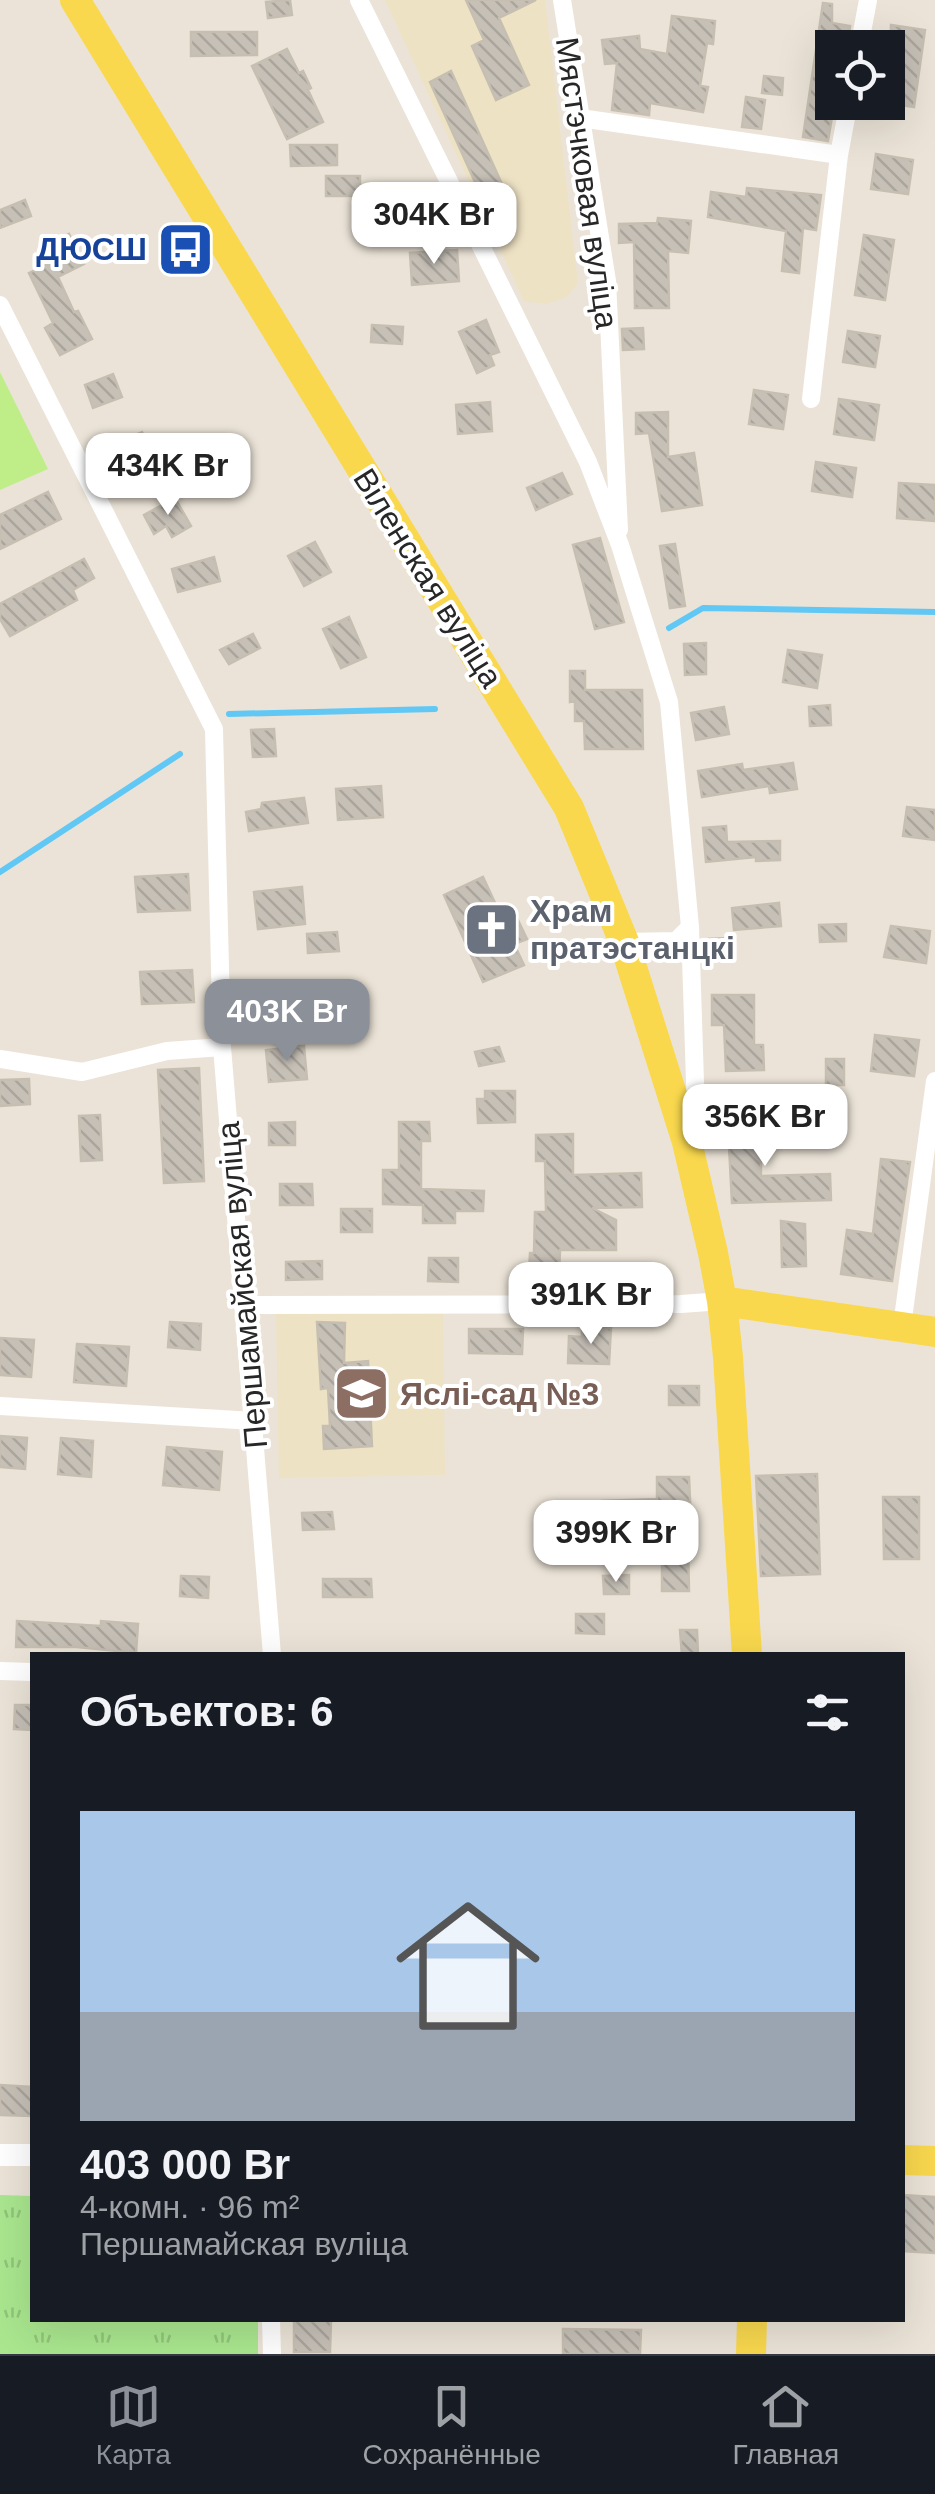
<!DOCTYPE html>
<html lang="ru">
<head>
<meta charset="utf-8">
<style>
	:root { --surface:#171b24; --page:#20242c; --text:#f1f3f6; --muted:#9ea1a6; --line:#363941; --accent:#8c9099 }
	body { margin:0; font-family:Arial,sans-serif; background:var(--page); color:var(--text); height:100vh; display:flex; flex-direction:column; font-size:38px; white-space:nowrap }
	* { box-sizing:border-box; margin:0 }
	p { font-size:32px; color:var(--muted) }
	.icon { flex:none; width:55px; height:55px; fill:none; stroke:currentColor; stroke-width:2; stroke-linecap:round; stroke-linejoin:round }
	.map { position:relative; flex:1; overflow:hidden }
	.drawer { position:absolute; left:30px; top:1652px; width:875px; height:670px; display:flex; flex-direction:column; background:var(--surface); border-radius:0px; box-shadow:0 10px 40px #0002 }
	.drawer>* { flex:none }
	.controls { position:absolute; left:815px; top:30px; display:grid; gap:20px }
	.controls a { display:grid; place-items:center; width:90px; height:90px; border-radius:0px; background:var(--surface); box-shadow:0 10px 40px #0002; font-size:50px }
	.price { position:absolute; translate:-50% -85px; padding:0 22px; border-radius:20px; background:#fff; color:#222; font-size:32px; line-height:65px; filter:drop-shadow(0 2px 5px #0008) }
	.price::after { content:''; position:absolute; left:50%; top:60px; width:30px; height:22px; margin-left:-15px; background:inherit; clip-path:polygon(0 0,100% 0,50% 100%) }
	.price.on { background:var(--accent); color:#fff }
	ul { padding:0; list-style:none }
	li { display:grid; align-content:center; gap:20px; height:530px; padding:0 50px }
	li+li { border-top:2px solid var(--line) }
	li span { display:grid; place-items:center; height:310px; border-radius:0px; color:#555 }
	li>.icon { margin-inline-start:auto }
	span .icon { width:180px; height:180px; fill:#fffc; stroke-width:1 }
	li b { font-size:42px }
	h2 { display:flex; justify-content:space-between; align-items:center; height:120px; padding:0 50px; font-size:42px }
	.dock { display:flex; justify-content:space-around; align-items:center; height:140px; border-top:2px solid var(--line); background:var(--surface); font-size:28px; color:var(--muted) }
	.dock a { display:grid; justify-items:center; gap:5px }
	.dock .on { color:var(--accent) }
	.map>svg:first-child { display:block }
	.education { fill:#eee2c4 }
	.park { fill:url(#park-tufts) }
	.pitch { fill:#bfee89 }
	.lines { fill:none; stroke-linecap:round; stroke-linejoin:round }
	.stream { stroke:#61c8f5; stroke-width:6 }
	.building { fill:url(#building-back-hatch); stroke:#c6bfb1; stroke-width:2.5 }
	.minor { stroke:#fff; stroke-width:18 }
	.tertiary { stroke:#fff; stroke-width:22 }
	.primary { stroke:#f9d84e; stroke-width:30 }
	.labels { text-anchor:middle; stroke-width:8; stroke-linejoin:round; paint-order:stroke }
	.street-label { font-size:32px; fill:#272727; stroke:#fff }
	.transit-label { font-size:32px; font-weight:bold; fill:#164399; stroke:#fff; text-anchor:end }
	.worship-label { font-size:32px; font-weight:bold; fill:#5b616d; stroke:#fff; text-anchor:start }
	.education-label { font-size:32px; font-weight:bold; fill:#785e54; stroke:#fff; text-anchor:start }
</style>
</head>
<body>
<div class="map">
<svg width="935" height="2354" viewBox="0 0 935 2354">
	<defs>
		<pattern id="park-tufts" width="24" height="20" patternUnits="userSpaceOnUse" patternTransform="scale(2.5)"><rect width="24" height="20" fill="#a9e68e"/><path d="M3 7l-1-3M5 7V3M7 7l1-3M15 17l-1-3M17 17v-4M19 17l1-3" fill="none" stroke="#91c57a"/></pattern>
		<pattern id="building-back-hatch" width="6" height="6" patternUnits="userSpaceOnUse" patternTransform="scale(2.5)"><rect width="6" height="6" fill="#c6c0b7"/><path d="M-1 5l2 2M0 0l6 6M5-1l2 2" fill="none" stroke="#aaa59d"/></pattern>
	</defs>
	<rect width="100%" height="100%" fill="#ebe3d7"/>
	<path class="education" d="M385,0H545L578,283L567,297L546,304L524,301Z
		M443,1310L445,1475L279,1478L276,1312Z"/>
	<path class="park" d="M0,2195L32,2196V2320H258V2354H0Z"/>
	<path class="pitch" d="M0,372L48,469L0,490Z"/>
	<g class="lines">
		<path class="stream" d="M669,628L703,608L935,612
			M229,714L435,709
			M0,872L180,754"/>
	</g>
	<path class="building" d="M290,0L292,15L268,18L266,2Z
		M466,0H536L499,18L529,85L496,100L472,46L484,40Z
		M823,3L832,4V23L850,26L847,48H832L833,111L828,141L803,137Z
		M672,16L715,21L713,44L707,43L700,86L708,87L703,112L650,103L649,115L612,110L617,63L605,64L602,40L639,36L640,49L667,54Z
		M891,25L925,30L914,107L888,103Z
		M191,32H257V55L191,56Z
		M287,49L299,73L303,71L311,88L308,90L323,122L287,139L252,66Z
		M451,71L505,191L484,202L430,82Z
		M764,76L783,78L782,95L762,93Z
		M746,97L765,100L761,129L742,127Z
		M290,145H337V165L291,166Z
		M876,154L913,160L908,194L871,189Z
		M326,176H360V196H326Z
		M747,188L821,195L816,230L803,228L799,273L782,271L786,231L708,217L711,192L746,197Z
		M425,194L432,216L394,228L387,206Z
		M25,200L31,216L0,228V210Z
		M658,218L691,221L688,253L668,251L669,308H635L634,242L619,243V224L657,223Z
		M69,234L84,264L58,277L74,312L78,311L92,339L60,355L45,328L53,323L29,273L49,263L42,247Z
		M864,235L894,240L885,300L855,295Z
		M457,250L459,281L412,285L410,253Z
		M486,320L499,352L490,355L494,365L477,373L459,332Z
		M372,325L403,327L402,344L371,342Z
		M643,328L644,349L623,350L622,329Z
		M848,331L880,336L875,367L843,362Z
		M113,374L122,397L93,408L85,385Z
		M754,390L788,395L783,429L749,424Z
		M839,399L879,405L874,440L834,434Z
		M490,402L492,431L458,434L456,405Z
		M668,412V457L694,453L702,505L662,511L649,433L636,434V413Z
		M142,432L152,452L139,457L145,471L130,478L127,470L120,474L108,447Z
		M225,437L234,468L184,482L176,451Z
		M816,462L856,468L852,497L812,491Z
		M562,473L572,494L536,510L527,488Z
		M899,483L935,485V521L897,518Z
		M48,492L61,519L0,549V515Z
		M175,498L191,526L172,537L166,526L154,534L144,515Z
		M600,538L624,622L595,629L573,545Z
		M315,542L331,572L304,586L288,556Z
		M675,544L685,606L670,608L660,546Z
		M214,557L220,581L178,592L172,569Z
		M84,559L94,578L73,590L77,600L10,636L0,619V604Z
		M349,617L366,657L341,668L323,629Z
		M253,634L260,648L229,664L220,650Z
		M706,643V674L685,675L684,644Z
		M788,650L822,655L817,688L783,682Z
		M570,671H585V690H642L643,749H585L584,721H575V701L570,702Z
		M830,705L831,725L810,726L809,707Z
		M724,707L729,734L696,740L691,713Z
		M274,729L276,756L253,757L251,730Z
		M793,763L797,789L770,793L769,786L702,797L698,771L742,764L743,770Z
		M381,786L383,817L338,820L336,789Z
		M304,798L308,823L249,831L246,812L261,809L262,803Z
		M907,807L935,810V840L903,836Z
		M726,826L727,842L780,841V860L756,861V857L706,862L703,828Z
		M188,874L190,910L138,912L135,877Z
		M483,877L503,920L515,914L527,939L514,944L524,965L483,982L444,895Z
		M302,887L305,924L258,929L254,892Z
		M779,903L781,926L734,930L732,908Z
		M846,924V941L820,942L819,925Z
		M891,926L930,931L926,963L884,957Z
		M337,932L339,951L308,953L307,934Z
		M728,938L729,961L711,962L709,939Z
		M192,970L194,1002L142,1004L140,972Z
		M299,987L300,1006H271L270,988Z
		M712,995H754V1045H763L764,1070L726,1071L724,1025H712Z
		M875,1035L919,1040L914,1076L871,1071Z
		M304,1046L307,1079L269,1082L266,1050Z
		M499,1047L504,1061L479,1066L475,1052Z
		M826,1059H844V1085H826Z
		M199,1068L204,1181L164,1183L158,1070Z
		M29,1079L30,1104L0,1106V1080Z
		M485,1091H515V1122L478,1123L477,1099H485Z
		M749,1098L755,1146H761V1176L830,1174L831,1200L732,1203L729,1146H735L729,1100Z
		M100,1115L102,1160L81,1161L79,1116Z
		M295,1122V1145H269V1123Z
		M399,1122H429L430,1141H421V1189L484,1191L483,1211H455V1223H423V1205L383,1204V1170H399Z
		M573,1134V1175L641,1173L642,1207L592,1208L616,1220V1250H560L559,1273L529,1272L530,1253H534L535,1212H546L545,1161H536V1135Z
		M881,1159L910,1162L892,1281L841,1274L847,1230L873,1234Z
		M280,1184H312L313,1205H280Z
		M341,1209H372V1232H341Z
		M781,1221L805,1224L806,1266L782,1267Z
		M429,1258H458V1282L428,1281Z
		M322,1261V1279L286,1280V1262Z
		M170,1322L201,1324L200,1350L168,1347Z
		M317,1322L345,1323L344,1363L368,1361L372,1446L324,1449L323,1426H330L328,1388L321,1389Z
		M582,1328H611L609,1364L568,1363L569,1336L582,1337Z
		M469,1329H523L522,1354L469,1353Z
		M0,1338L34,1340L31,1377L0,1375Z
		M77,1344L129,1347L126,1386L74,1382Z
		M669,1386H699V1405H669Z
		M0,1436L27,1438L25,1469L0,1467Z
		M61,1438L93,1441L91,1477L58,1474Z
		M167,1447L222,1452L219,1490L163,1485Z
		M817,1474L820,1574L761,1576L756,1476Z
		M657,1477H689L692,1543H688L689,1591H662V1543L650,1544L649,1522L603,1524L602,1501L657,1499Z
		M883,1497H919V1559H884Z
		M332,1512L334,1529L303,1530L302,1513Z
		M629,1575V1594H604L603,1576Z
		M181,1576L209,1577L208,1598L180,1596Z
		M323,1579H371L372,1597H323Z
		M576,1614H604V1634L576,1633Z
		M17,1621L101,1626V1621L138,1624L136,1653L77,1647H16Z
		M680,1630H697L698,1655H682Z
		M15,1705H32V1730L14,1729Z
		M0,2085L32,2087V2116L0,2115Z
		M902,2195L935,2197V2253L902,2251Z
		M294,2321H331L330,2352H294Z
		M563,2329L641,2330L640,2354H563Z"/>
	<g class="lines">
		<path class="minor" d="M359,0L588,462L620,545L669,702L690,927L697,1143
			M562,0L607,281L619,530
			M859,48L868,0
			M580,118L839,155
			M0,305L214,729L222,1047L272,1655
			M811,399L839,155L849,102
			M624,942L676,941L690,927
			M0,1059L82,1072L167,1051L222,1047
			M242,1305L681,1304L722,1301
			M902,1326L935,1081
			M0,1406L254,1421
			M0,1671L32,1672
			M271,2320L272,2354"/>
		<path class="tertiary" d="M0,2155H32"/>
		<path class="primary" d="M75,0L569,808L624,942L687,1142L713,1253L722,1301L728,1357L747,1655
			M722,1301L935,1332
			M902,2160L935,2161
			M751,2354L752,2320"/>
	</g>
	<defs>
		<symbol id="bus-square" viewBox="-11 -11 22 22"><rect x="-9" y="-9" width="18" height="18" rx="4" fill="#1a4fb4" stroke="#fff"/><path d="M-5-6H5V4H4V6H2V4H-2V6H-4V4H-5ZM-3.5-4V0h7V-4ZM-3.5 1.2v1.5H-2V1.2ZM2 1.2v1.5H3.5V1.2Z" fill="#fff"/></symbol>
		<symbol id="church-square" viewBox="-11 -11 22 22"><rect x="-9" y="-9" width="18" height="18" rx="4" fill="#6b7280" stroke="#fff"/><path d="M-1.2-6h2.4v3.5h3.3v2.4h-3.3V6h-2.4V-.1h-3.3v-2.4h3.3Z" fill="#fff"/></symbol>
		<symbol id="school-square" viewBox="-11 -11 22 22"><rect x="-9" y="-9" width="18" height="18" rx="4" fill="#8d6e63" stroke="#fff"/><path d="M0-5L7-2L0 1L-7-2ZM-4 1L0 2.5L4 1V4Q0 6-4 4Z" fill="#fff"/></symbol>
	</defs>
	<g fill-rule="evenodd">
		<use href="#bus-square" x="154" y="218" width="63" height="63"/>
		<use href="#church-square" x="460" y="898" width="63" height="63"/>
		<use href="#school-square" x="330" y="1362" width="63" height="63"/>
	</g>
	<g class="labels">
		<g class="street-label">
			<text transform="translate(587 183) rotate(82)" y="11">Мястэчковая вуліца</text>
			<text transform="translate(428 578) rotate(58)" y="11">Віленская вуліца</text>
			<text transform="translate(242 1285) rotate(-95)" y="11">Першамайская вуліца</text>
		</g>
		<g class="transit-label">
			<text x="147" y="260">ДЮСШ</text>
		</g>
		<g class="worship-label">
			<text x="530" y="922">Храм<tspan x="530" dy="37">пратэстанцкі</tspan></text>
		</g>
		<g class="education-label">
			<text x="400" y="1405">Яслі-сад №3</text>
		</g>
	</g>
</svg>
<div class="controls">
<a><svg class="icon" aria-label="locate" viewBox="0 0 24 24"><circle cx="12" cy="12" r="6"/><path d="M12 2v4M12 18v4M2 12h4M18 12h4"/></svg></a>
</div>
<b class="price" style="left:434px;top:267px">304K Br</b>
<b class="price" style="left:168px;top:518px">434K Br</b>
<b class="price on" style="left:287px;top:1064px">403K Br</b>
<b class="price" style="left:765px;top:1169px">356K Br</b>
<b class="price" style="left:591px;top:1347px">391K Br</b>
<b class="price" style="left:616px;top:1585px">399K Br</b>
<section class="drawer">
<h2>Объектов: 6<svg class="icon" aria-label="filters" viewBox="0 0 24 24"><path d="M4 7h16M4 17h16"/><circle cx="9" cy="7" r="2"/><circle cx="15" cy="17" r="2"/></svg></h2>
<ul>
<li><span style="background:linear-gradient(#a9c7e8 65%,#9aa5b1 0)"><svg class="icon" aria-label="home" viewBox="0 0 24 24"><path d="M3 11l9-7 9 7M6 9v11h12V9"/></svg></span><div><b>403 000 Br</b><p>4-комн. · 96 m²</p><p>Першамайская вуліца</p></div></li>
</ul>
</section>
</div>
<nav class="dock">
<a class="on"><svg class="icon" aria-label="map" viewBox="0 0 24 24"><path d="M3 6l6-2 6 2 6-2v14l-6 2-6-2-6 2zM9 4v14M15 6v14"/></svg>Карта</a>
<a><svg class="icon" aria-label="saved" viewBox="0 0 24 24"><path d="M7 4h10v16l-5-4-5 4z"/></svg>Сохранённые</a>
<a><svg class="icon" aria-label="home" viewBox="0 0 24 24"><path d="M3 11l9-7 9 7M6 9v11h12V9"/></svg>Главная</a>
</nav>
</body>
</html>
